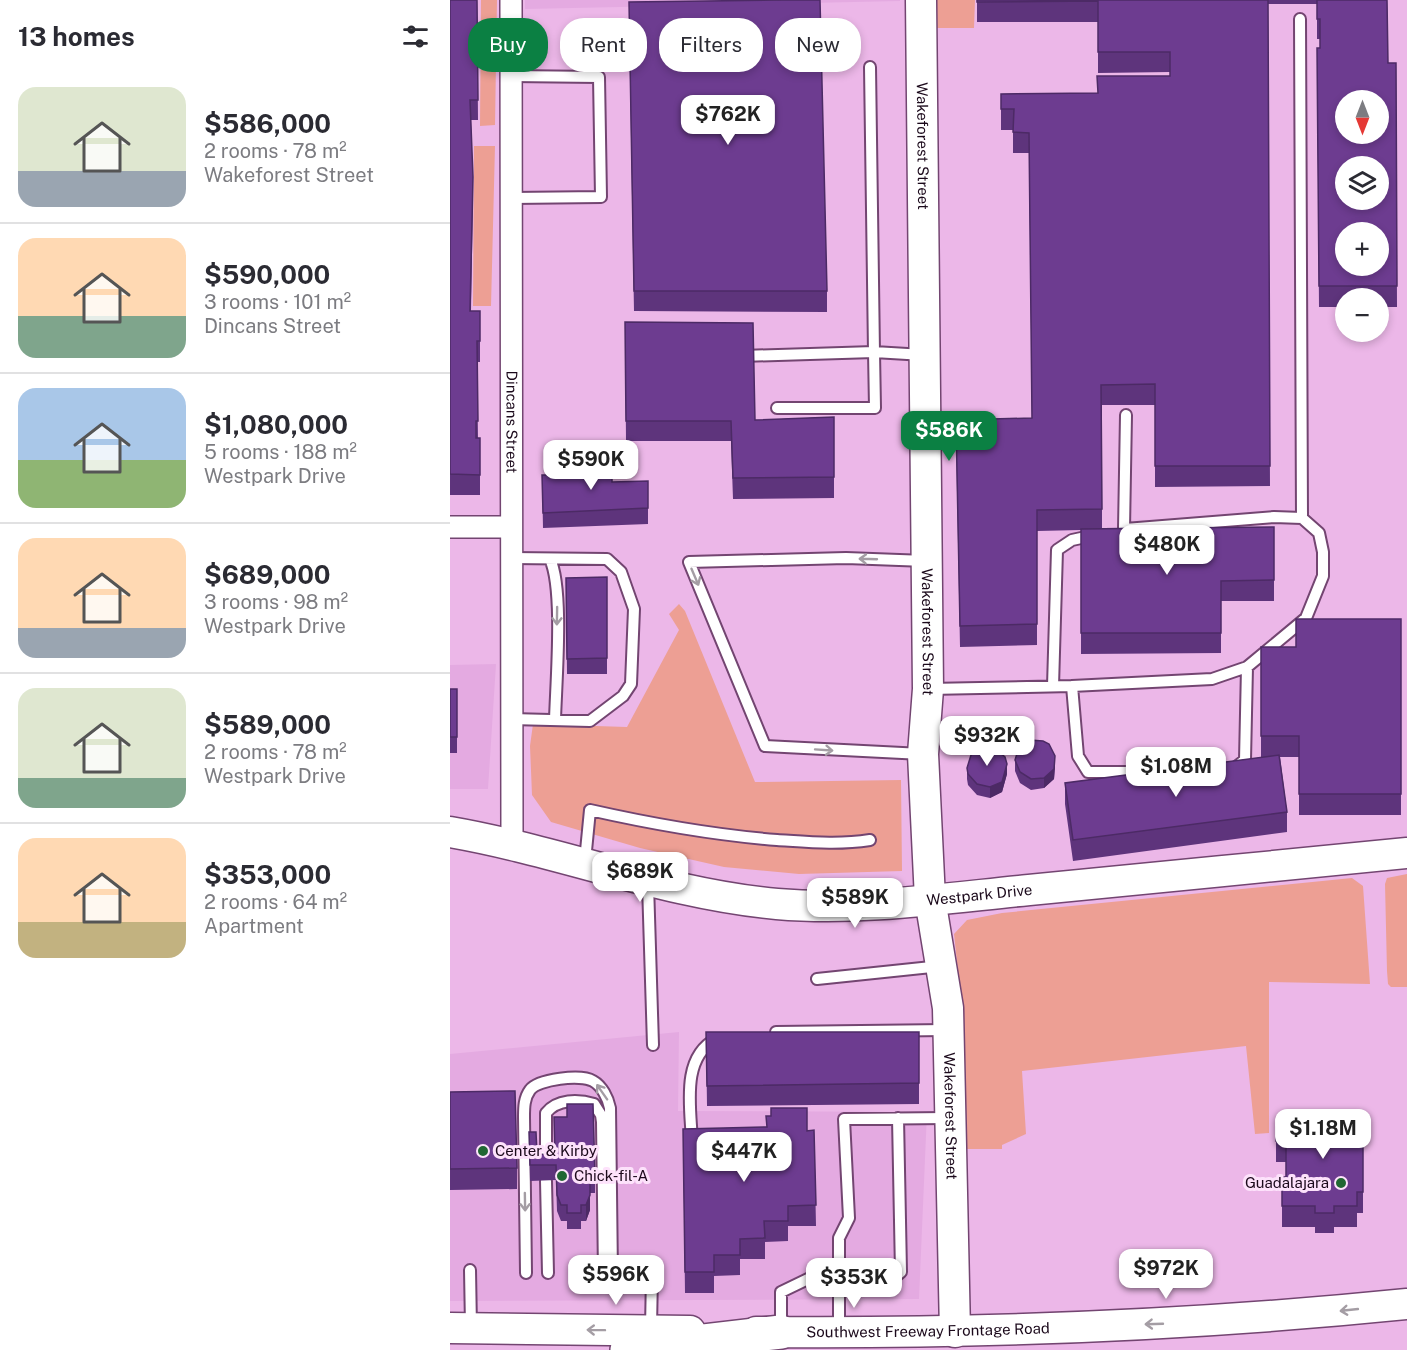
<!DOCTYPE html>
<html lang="en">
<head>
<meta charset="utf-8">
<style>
	:root { --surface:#fff; --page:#f7f7f7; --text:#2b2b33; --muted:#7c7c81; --line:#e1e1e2; --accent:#0b8043 }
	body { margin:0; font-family:"Public Sans",sans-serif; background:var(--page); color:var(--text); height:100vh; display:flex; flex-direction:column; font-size:22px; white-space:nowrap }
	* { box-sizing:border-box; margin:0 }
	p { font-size:20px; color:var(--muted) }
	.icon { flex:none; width:33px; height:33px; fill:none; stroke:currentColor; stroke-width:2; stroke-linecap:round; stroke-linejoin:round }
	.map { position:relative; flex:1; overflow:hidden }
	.side { display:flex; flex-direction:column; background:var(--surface); width:450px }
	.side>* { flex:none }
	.banner { position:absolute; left:18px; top:18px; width:570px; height:54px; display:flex; gap:12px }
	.needle { width:39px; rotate:180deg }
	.controls { position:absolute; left:885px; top:90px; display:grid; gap:12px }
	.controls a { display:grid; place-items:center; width:54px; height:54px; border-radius:50%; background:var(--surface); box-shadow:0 3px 9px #0003; font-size:30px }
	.price { position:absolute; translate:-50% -51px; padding:0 14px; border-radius:12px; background:#fff; color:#222; font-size:20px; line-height:39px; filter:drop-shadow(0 2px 3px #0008) }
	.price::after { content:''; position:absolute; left:50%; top:36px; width:18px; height:14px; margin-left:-9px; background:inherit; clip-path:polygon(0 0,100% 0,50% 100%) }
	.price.active { background:var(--accent); color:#fff }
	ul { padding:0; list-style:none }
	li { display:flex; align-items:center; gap:18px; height:150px; padding:0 18px }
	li+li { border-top:2px solid var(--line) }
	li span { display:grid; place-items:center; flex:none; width:168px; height:120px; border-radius:18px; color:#555 }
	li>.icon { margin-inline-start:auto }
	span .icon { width:72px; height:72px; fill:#fffc; stroke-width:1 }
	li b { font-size:26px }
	h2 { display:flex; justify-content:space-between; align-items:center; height:72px; padding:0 18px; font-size:26px }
	.pill { padding:0 21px; border-radius:24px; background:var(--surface); box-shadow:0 3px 9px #0003; font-size:21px; line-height:54px }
	.pill.active { background:var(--accent); color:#fff }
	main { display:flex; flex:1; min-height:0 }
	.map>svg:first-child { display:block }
	.built { fill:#e4aae1 }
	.green { fill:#ed9f94 }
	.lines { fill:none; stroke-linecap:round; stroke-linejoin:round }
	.lane-casing { stroke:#734571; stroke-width:14 }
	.street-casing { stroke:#734571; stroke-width:24 }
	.secondary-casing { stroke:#734571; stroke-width:33 }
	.highway-casing { stroke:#734571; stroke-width:36 }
	.lane { stroke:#fff; stroke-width:10 }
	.street { stroke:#fff; stroke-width:21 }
	.secondary { stroke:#fff; stroke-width:30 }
	.highway { stroke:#fff; stroke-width:33 }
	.wall { fill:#5e347c }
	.shaded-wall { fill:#4c2a65 }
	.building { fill:#6d3c90; stroke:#4c2a65; stroke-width:1.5; fill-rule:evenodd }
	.oneway { stroke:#a49da4 }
	.poi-dot { fill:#216733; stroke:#fde2fb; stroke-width:2 }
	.labels { text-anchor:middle; stroke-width:6; stroke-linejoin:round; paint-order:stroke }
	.street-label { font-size:15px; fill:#1b091b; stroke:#fde2fb }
	.poi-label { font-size:15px; fill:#1b091b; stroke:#fde2fb; text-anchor:start }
</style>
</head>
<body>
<main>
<section class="side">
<h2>13 homes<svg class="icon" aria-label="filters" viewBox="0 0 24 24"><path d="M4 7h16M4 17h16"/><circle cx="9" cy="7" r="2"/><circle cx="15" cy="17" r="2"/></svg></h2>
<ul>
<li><span style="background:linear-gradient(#dfe7d0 70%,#9aa5b1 0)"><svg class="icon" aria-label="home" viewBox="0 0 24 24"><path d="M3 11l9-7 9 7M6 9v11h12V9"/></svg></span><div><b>$586,000</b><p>2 rooms · 78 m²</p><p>Wakeforest Street</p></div></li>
<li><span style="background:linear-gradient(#ffd9b3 65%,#7fa58c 0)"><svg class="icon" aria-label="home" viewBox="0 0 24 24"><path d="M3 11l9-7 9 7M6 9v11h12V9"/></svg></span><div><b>$590,000</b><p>3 rooms · 101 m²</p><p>Dincans Street</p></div></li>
<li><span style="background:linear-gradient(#a9c7e8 60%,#8fb573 0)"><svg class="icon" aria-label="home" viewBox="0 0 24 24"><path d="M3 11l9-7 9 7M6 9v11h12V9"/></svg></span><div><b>$1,080,000</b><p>5 rooms · 188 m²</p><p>Westpark Drive</p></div></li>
<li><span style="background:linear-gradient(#ffd9b3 75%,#9aa5b1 0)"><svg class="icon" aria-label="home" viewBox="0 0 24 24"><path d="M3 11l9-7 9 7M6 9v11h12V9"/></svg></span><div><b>$689,000</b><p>3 rooms · 98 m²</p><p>Westpark Drive</p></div></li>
<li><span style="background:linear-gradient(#dfe7d0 75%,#7fa58c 0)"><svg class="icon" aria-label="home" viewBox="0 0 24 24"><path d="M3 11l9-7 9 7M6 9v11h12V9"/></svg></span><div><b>$589,000</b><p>2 rooms · 78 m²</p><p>Westpark Drive</p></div></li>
<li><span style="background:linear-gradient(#ffd9b3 70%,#c2b280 0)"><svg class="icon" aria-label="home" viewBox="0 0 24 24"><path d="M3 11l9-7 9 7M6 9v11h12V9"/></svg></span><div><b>$353,000</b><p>2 rooms · 64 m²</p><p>Apartment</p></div></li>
</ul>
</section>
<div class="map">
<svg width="957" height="1350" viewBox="0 0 957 1350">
	<rect width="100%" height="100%" fill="#ecb7e8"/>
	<path class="built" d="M75,0H450V1L75,9Z
		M46,664L38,789H0V665Z
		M229,1032L228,1111L477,1112L469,1299L0,1301V1054Z"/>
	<path class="green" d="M31,0H47L45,125L30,126Z
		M479,0H525L524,28H479Z
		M24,146H45L41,306H23Z
		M229,604L235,611L305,782L451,780L452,871L349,874L274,867L190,848L101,822L82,795L80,746L83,724L177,727L229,630L219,614Z
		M957,874V987H941L938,984L937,971L935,884L937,878Z
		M902,878L913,886L920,984L819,982V1133L805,1134L796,1046L572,1071L576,1134L552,1145V1149H513L511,1000L504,934L517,920L552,913Z"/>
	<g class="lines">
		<defs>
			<path id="lane" d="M850,19L852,518
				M420,67L424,352L474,355
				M61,76L149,77L151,197L62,198
				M292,356L424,352L425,408H327
				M674,529L676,415
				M61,558L157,559L171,572L184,609L181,684L173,696L140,721L61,719
				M100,559C114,589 106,682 105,720
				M603,686L607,550L622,540L645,535
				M622,686L628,756L638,772H711
				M479,689L622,686L762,679L797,667L856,618L873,576V552L869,533L852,518L824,517L675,529
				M472,754L315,746L239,562L396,558L476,561
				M786,767L795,760L797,667
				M135,861L140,810C202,824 264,835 327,840C359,842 388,845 420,840
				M198,884L203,1045
				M367,979L491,966
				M326,1032L496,1030
				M242,1143C241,1109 230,1058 266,1039
				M96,1168V1113C107,1099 128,1099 144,1104L151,1115L152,1122L154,1274
				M96,1181L98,1273
				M20,1270L21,1327
				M76,1273L74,1117C74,1108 74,1098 80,1090C88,1079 131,1074 143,1081C152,1086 158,1098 160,1108L162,1274
				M389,1279L444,1278L451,1272L448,1118
				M201,1328L202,1274
				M389,1329V1238L399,1218L394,1119L498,1118
				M331,1330V1292L389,1264"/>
			<g id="street">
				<path id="s1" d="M61,0L62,844"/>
				<path d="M0,527H61"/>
			</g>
			<g id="secondary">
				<path id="s2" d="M471,0L478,689L473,754L480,899L498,1008L505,1332"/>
				<path id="s3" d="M0,832C110,851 215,894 327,904C411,911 496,898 579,890C705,878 831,865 957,853"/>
				<path d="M0,1328L240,1331"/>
				<path id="s4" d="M306,1332C524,1334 740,1326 957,1304"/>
			</g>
			<path id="highway" d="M177,1350L331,1332"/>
		</defs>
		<use href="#lane" class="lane-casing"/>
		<use href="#street" class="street-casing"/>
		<use href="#secondary" class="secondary-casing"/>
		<use href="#highway" class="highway-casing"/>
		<use href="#lane" class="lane"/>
		<use href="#street" class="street"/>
		<use href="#secondary" class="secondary"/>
		<use href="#highway" class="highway"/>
	</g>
	<path class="wall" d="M0,0H27L28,120H21L23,198L21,311H30V362H27L28,438H30V495H0Z
		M527,0H937L938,63H946L947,307H928V298H896V307H869L867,48H870V39H867V4H818L820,486L705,487V405H652V528L824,527V601H771V653L631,654V530L587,531V645L510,647L506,440L582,418L579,153H563V130H551V94L647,93L720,76V72L648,73V22H527Z
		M179,23L377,291V312L184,311Z
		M175,322L305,420L384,417V498L283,499L281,441H176Z
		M92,475L162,482L198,481V524L93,528Z
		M157,577V674H117L116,578Z
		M951,619V815H849V757H830L837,812V832L623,861L615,804V783L814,757H811V647H846Z
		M0,689H7V753H0Z
		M565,760L605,766L604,779L594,788L581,790L570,783L565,771Z
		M517,768L557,774L552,792L540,798L527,795L518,785L517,779Z
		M256,1032H469V1104L257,1106Z
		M0,1092L67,1168V1189L0,1190Z
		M117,1104L145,1177V1193H140V1210L136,1221H131V1229H117V1221H111L107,1211L106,1180L80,1181L79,1132L87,1154L105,1155L117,1117Z
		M913,1112V1213H907V1227H884V1233H865V1227H832V1177H836V1162H826V1127H840Z
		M233,1129L364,1130L366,1226H338V1241L315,1242V1259H290V1275L264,1276V1293H235Z"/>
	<path class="shaded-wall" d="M605,756V766L604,779L594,788V778Z
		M557,764V774L552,792L540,798V787Z
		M140,1195V1210L136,1221V1205Z"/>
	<path class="building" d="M0,0H27L28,100H20L23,177L20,311H30V341H27L28,421H26V438H30V475L0,474Z
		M331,0H370L377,291H184L179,2Z
		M527,0H818L820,466H705V384L651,385L652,509L587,510V624L510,626L506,420L582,418L579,133L563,132L564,109H551V94L648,93L647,76H720V52H648V1L527,2Z
		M867,0H937L938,63H946L947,286H869L867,48H870V19H867ZM896,100H928V134H896ZM896,166H928V200H896ZM896,232H928V266H896Z
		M175,322L303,323L305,420L384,417V477L283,478L281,421H176Z
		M162,465V482L198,481V508L93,513L92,475H109L108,467Z
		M824,527V580L771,581V633H631V529Z
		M157,577V658L117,659L116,578Z
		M846,619H951V794H849V736H811V647H846Z
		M0,689H7V737H0Z
		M580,740L593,741L599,744L605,756L604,769L594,778L581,779L570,772L565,760L569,747Z
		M532,748L545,749L555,757L557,764L552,782L540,787L527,784L518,774L517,768L521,755Z
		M829,755L837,812L623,840L615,783Z
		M256,1032H469V1083L257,1086Z
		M65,1091L67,1168L0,1169V1092Z
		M117,1104H143L145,1177H140V1195L136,1205H131V1213H117V1205H111L107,1195L106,1165H80L79,1132H86L87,1154L105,1155L104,1117H117Z
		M321,1108H357V1131L364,1130L366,1205L338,1206V1221H314L315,1238L290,1239V1255H264V1272H235L233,1129L317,1127L316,1116H321Z
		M840,1112H913V1192H907V1206H884V1213H865V1206H832V1177H836V1141H826V1127H840Z"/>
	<defs><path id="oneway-shaft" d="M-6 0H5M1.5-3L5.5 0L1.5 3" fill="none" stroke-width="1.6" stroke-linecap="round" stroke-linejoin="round" transform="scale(1.5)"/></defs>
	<g class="oneway">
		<use href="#oneway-shaft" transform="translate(418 559) rotate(-178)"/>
		<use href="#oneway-shaft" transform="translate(245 577) rotate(67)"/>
		<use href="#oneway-shaft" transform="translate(107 616) rotate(91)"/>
		<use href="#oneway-shaft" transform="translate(374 750) rotate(4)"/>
		<use href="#oneway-shaft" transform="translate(152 1092) rotate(-125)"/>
		<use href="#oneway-shaft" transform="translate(75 1202) rotate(89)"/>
		<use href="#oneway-shaft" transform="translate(899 1310) rotate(174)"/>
		<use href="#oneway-shaft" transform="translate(704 1324) rotate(178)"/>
		<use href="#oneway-shaft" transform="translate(146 1330) rotate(-179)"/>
	</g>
	<g class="poi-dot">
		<circle cx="33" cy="1151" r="6"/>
		<circle cx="112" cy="1176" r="6"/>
		<circle cx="891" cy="1183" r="6"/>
	</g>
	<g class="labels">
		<g class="street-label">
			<text dy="5" stroke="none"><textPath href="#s2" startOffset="146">Wakeforest Street</textPath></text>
			<text dy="5" stroke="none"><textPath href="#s1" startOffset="422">Dincans Street</textPath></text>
			<text dy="5" stroke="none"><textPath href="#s2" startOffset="632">Wakeforest Street</textPath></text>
			<text dy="5" stroke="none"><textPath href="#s3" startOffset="538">Westpark Drive</textPath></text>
			<text dy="5" stroke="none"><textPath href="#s2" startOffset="1118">Wakeforest Street</textPath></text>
			<text dy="5" stroke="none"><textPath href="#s4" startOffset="172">Southwest Freeway Frontage Road</textPath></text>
		</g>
		<g class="poi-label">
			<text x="45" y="1156">Center &amp; Kirby</text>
			<text x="124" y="1181">Chick-fil-A</text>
			<text x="879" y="1188" text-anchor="end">Guadalajara</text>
		</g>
	</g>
</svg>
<div class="controls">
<a><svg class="needle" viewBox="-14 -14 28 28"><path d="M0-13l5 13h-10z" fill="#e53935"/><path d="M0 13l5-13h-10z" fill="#7c7c81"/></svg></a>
<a><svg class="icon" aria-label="layers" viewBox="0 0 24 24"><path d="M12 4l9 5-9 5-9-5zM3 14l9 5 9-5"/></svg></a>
<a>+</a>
<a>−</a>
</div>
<b class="price" style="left:278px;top:146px">$762K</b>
<b class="price active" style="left:499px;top:462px">$586K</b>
<b class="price" style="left:141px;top:491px">$590K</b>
<b class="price" style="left:717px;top:576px">$480K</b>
<b class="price" style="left:537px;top:767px">$932K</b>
<b class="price" style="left:726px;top:798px">$1.08M</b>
<b class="price" style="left:190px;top:903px">$689K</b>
<b class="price" style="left:405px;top:929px">$589K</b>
<b class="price" style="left:873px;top:1160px">$1.18M</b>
<b class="price" style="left:294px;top:1183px">$447K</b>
<b class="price" style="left:716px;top:1300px">$972K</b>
<b class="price" style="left:166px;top:1306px">$596K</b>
<b class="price" style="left:404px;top:1309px">$353K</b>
<div class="banner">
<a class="pill active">Buy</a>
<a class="pill">Rent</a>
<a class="pill">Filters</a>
<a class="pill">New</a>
</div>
</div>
</main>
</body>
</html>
